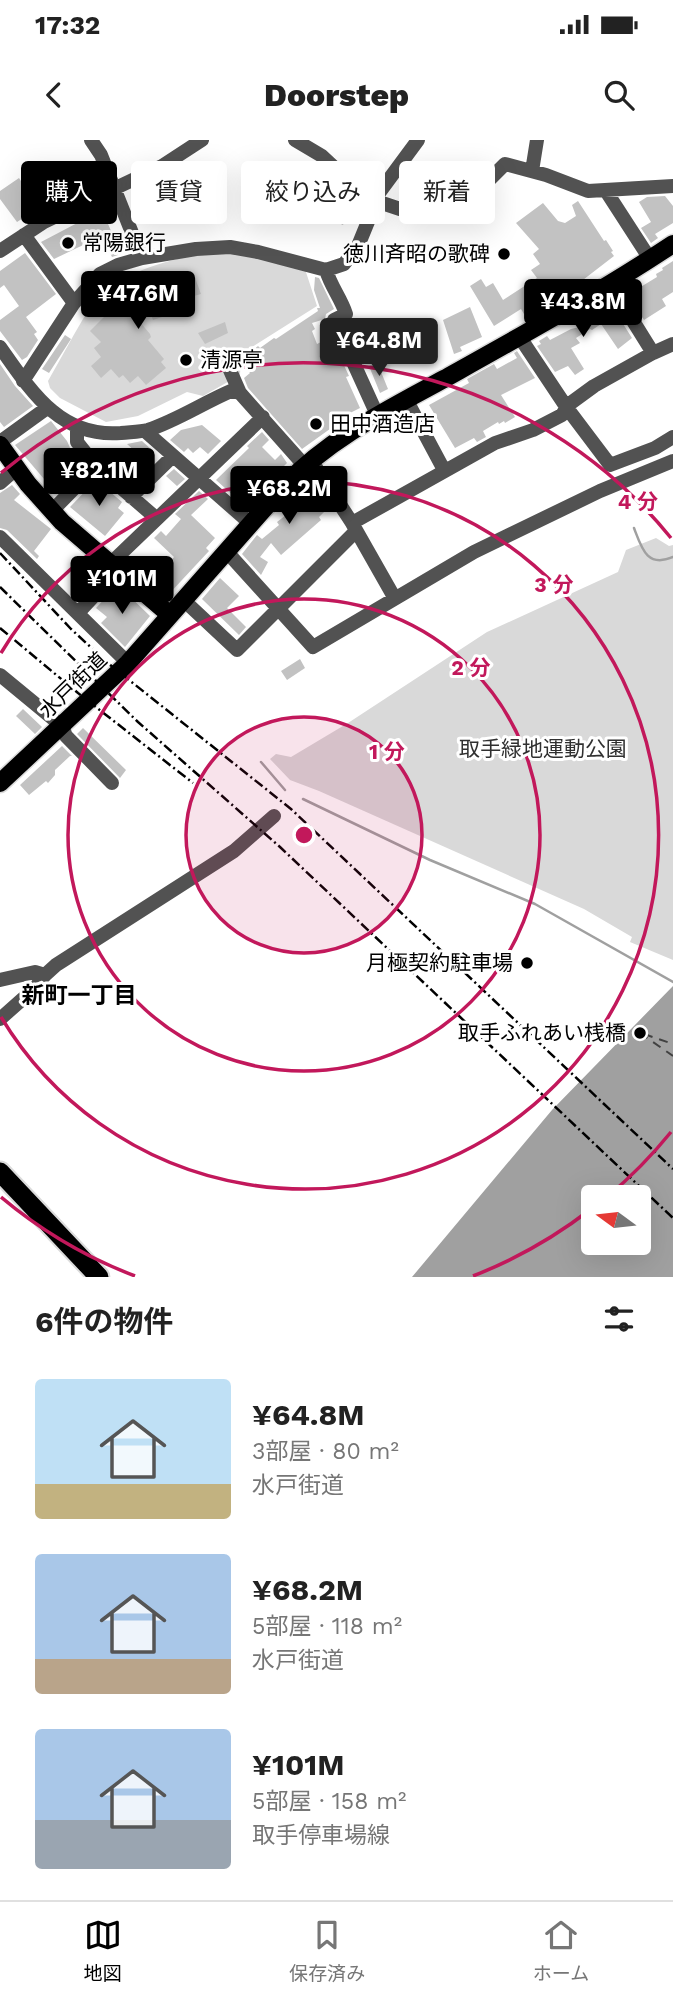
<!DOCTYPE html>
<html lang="ja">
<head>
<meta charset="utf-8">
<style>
	:root { --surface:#fff; --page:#f2f2f2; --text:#222; --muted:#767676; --line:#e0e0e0; --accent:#000 }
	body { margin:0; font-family:"Work Sans","Noto Sans JP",sans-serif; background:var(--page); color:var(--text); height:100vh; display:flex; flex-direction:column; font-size:26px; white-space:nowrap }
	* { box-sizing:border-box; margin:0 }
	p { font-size:23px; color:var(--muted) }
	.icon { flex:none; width:38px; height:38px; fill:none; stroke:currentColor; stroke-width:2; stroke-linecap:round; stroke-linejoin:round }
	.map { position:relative; height:1137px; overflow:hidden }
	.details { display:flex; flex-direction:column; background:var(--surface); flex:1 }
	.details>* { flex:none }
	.hud { position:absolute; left:21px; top:21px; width:632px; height:63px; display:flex; gap:14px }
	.needle { width:46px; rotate:285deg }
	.fabs { position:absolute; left:581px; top:1045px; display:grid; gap:14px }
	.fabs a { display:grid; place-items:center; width:70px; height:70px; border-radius:7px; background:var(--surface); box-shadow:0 7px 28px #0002; font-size:35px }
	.price { position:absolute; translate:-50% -60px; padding:0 16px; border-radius:7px; background:var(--accent); color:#fff; font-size:23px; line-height:46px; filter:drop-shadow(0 2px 4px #0008) }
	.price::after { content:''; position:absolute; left:50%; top:42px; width:21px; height:16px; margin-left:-10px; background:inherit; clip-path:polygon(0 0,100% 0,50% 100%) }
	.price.current { background:#222; color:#fff }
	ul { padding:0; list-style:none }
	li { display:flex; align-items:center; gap:21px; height:175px; padding:0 35px }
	li span { display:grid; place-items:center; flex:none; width:196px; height:140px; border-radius:7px; color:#555 }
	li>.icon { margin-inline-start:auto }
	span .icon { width:84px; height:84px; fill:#fffc; stroke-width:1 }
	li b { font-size:30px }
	h2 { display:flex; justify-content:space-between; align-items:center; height:84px; padding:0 35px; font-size:30px }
	.chip { padding:0 24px; border-radius:7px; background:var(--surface); box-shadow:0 7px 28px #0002; font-size:24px; line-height:63px }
	.chip.current { background:var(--accent); color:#fff }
	.status { display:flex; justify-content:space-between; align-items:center; height:49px; padding:0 35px; background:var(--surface); direction:ltr }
	.status svg { height:19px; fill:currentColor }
	header { display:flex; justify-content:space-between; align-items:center; height:91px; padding:0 35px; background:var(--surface); font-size:32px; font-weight:800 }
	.dock { display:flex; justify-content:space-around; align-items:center; height:98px; border-top:2px solid var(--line); background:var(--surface); font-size:19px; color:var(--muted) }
	.dock a { display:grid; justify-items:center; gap:4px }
	.dock .current { color:var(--accent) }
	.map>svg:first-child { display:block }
	.green { fill:#d9d9d9 }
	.water { fill:#a0a0a0; fill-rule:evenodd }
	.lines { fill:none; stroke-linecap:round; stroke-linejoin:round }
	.stream { stroke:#a0a0a0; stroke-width:2.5 }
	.ferry { stroke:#414141; stroke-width:2; stroke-dasharray:9 7; stroke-linecap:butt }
	.building { fill:#c2c2c2 }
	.major-casing { stroke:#dbdbdb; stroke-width:21 }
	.highway-casing { stroke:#dbdbdb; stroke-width:23 }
	.minor { stroke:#525252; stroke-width:14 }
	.major { stroke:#000; stroke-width:18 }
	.highway { stroke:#000; stroke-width:19 }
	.rail { stroke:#000; stroke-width:2.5; stroke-dasharray:10 3.5 2 3.5; stroke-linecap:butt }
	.ring { fill:none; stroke:#c2185b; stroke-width:3.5 }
	.poi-dot { fill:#000; stroke:#fff; stroke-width:2.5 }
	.labels { text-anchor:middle; stroke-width:6; stroke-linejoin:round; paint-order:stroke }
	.poi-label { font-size:21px; fill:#000; stroke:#fff; text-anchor:start }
	.street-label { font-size:21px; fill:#000; stroke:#fff }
	.park-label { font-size:21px; fill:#303030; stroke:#fff }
	.neighbourhood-label { font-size:23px; font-weight:bold; fill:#000; stroke:#fff }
	.centre { fill:#c2185b; stroke:#fff; stroke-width:3.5 }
	.ring-label { font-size:21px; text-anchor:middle; font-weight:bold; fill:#c2185b; stroke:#fff; stroke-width:6; stroke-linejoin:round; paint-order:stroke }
</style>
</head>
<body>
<div class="status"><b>17:32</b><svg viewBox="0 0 49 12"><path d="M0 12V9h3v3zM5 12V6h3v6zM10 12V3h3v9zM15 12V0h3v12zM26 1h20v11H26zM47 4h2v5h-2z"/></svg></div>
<header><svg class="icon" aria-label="back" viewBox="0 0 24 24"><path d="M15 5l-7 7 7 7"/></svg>Doorstep<svg class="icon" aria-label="search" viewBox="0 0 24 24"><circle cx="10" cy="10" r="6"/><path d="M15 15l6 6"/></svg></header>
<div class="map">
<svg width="673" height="1137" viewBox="0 0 673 1137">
	<rect width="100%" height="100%" fill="#fff"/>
	<path class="green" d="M210,112L249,115L305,129L317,166L241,214L240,235L203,256L187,252L138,276L106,282L60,258L50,248L48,241C60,220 71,199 83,179C110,133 162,121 210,112Z
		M656,398L669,406L673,405V820L630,802L632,797L584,769L319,651L290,640L270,619L276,614L291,617L348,583L487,492L618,432L626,410Z"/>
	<path class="water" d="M673,846V1137H412L552,970ZM639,1057V1102H593V1057Z"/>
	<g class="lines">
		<path class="stream" d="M634,388C642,409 647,428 673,417
			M261,622L285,650
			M303,659L430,720L535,764L673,842"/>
		<path class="ferry" d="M640,893L673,916
			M644,894L673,904"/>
	</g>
	<path class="building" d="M46,26L53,38L56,37L63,54L49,61L17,82L0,59V51L19,38L21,41Z
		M665,56L673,66V83L655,94L658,98L651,103L641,88L651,82L639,62L647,57Z
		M578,61L604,101L606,100L613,111L611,112L614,116L579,143L577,140L524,174L521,169L494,186L470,146L481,139L486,147L493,143L503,160L537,138L531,130L540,124L533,114L539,109L516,83L543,63L558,81L565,83L576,76L572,65Z
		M324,62L348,72L343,85L319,74Z
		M102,70L121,114L112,117L102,96L54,119L41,102Z
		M25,113L56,154L26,177L37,192L34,194L38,200L27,217L22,220L0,191V180L19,166L4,145L0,148V131Z
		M673,121V152L662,159L666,166L644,180L625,150L629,147L634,151L657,137L656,134L663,130L662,128Z
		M194,135L201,154L194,156L195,159L170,168L171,174L153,180L147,164L130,170L150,194L151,197L148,200L164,219L161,222L166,228L146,245L138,236L130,243L123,235L119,238L111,229L101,238L91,226L101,217L94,208L101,202L90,191L128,153Z
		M315,137L319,138L334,169L326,174L325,179L312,183L315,189L312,191L317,204L331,197L349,236L346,237L360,268L340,278L341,281L302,309L248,248L244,238L250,233L242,222L250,217L248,214L258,206L260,208L274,198L276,199L318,171L317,168H320L314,150Z
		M608,160L632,198L618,209L601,184L592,190L590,189L576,198L580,203L571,208L584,229L575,235L568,226L555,232L537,206L541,204L539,201L547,196L550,200L571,189L588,185L582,176L589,172L591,175L609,163Z
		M470,167L482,197L460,207L462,211L454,214L443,180Z
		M225,182L228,193L205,204L198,193Z
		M65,195L71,199L49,233L42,229Z
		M517,211L535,238L501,255L515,277L505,283L504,281L499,284L498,282L483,291L486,297L477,302L474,298L455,308L429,265L469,243L467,239L494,224L497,229L517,218L514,213Z
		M377,222L388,249L380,253L369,226Z
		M0,224L15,246L33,266L4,287L0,282Z
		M51,281L67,301L71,310L58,320L71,338L56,353L15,305Z
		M202,285L221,301L208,314L200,307L193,313L188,308L184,312L170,300L181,290Z
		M262,292L269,300L262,307L275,320L281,314L287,323L269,341L263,336L248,352L243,347L235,357L216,340L249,308L247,306Z
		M142,301L154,312L151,315L154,318L149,324L127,304Z
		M174,329L185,339L177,346L166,336Z
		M96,340L122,362L118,368L124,373L105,396L70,367Z
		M309,342L321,353L328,368L319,377L321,380L281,415L271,403L260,417L268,422L261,435L242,414L257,395L262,399L279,385L277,382L286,375L283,371L294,361L290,357Z
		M12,345L20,354L14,360L51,389L34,411L39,416L37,419L7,390L0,388V353Z
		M199,351L208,359L191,375L215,398L206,408L209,411L168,455L152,440L174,417L154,398L161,391L166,396L181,379L175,374Z
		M220,438L239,456L227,468L246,487L239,495L202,459Z
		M120,447L150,476L125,507L101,483L107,477L96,468L110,453L112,456Z
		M300,519L305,528L287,540L281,531Z
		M23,569L42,587L35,594L16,576Z
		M83,588L126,630L120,638L77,594Z
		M62,606L72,616H70L55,630V635L48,643L46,641L29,655L20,645Z"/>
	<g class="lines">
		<defs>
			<path id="major" d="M0,305L28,344L62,382L170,475
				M0,643L128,523L285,345C330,298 387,270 444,239C521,196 599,153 673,104"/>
			<path id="highway" d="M0,1032L99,1137"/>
		</defs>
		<use href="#major" class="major-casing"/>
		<use href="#highway" class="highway-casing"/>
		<path class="minor" d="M91,0L101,15L142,118
			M295,0L322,16L367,58L403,70L421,73L439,70L481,48L505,24L546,35L588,51L673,46
			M532,31L537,0
			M606,51L650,119
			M373,61L418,0
			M24,95L74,163
			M0,111L44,82L162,26L202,0
			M326,130C331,147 341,158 346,174L334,180L374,268
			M610,144L653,213
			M519,196L567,268L610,325L655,308L673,297
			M0,207C31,251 60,298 121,293C130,292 140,292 148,290C178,280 203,263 231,251L240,253
			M229,228L240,253L304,325
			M23,241L74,163L100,134L118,125L142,118L196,109L230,107L258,112L326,130L344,124L358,106L376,62
			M406,259L444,330
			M77,287V302L96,326L156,378
			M145,291L251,384
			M0,302L47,268
			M311,320L352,383L394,457
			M0,343L17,328
			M131,357L173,316
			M52,371L96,326
			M352,383L495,303L533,290L562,275L568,265L594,246L653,213L673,204
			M0,397L128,523
			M227,412L313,507L474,412L600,351L673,321
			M111,423L263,277
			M191,467L237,510L356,391
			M78,473L118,430
			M0,535L62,586L66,596L112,643
			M0,840L35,832L45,835
			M0,879L35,848L45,835L56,825L234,711L274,676"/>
		<use href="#major" class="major"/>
		<use href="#highway" class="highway"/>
		<path class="rail" d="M0,413L71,489L109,524L291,669L673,1029
			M0,447L138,582L280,707L673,1078
			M0,488L78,553L193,643"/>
	</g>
	<circle cx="304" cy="695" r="118" fill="#c2185b" fill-opacity=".12"/>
	<g class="ring">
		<circle cx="304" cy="695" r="118"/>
		<circle cx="304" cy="695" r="236"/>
		<path d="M1 513A354 354 0 1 1 1 877"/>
		<path d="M671 992A472 472 0 0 1 607 1057M591 1069A472 472 0 0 1 473 1136M135 1136A472 472 0 0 1 1 1057M1 333A472 472 0 0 1 671 398"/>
	</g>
	<g class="poi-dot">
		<circle cx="68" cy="103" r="7"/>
		<circle cx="504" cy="114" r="7"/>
		<circle cx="186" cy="220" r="7"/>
		<circle cx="316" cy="284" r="7"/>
		<circle cx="527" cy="823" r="7"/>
		<circle cx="640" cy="893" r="7"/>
	</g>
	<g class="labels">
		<g class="poi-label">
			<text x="82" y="110">常陽銀行</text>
			<text x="490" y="121" text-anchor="end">徳川斉昭の歌碑</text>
			<text x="200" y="227">清源亭</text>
			<text x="330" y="291">田中酒造店</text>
			<text x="513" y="830" text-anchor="end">月極契約駐車場</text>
			<text x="626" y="900" text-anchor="end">取手ふれあい桟橋</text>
		</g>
		<g class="street-label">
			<text transform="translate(73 545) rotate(-44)" y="7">水戸街道</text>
		</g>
		<g class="park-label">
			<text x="543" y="616">取手緑地運動公園</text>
		</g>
		<g class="neighbourhood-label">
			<text x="79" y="863">新町一丁目</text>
		</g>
	</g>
	<circle cx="304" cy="695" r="10" class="centre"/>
	<g class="ring-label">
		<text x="638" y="369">4 分</text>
		<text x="554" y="452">3 分</text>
		<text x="471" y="535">2 分</text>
		<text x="387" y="619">1 分</text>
	</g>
</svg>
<div class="fabs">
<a><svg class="needle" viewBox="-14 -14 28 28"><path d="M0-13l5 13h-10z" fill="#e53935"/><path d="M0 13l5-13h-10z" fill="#767676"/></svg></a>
</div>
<b class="price" style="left:138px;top:191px">¥47.6M</b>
<b class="price" style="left:583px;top:199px">¥43.8M</b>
<b class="price current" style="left:379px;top:238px">¥64.8M</b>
<b class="price" style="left:99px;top:368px">¥82.1M</b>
<b class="price" style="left:289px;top:386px">¥68.2M</b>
<b class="price" style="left:122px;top:476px">¥101M</b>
<div class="hud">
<a class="chip current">購入</a>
<a class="chip">賃貸</a>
<a class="chip">絞り込み</a>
<a class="chip">新着</a>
</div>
</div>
<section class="details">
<h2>6件の物件<svg class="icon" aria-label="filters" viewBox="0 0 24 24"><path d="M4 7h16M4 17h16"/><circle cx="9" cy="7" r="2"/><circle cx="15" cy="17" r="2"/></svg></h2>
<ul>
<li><span style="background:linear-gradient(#bfe0f5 75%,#c2b280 0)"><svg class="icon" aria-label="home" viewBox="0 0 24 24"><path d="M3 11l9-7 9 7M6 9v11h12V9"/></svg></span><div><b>¥64.8M</b><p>3部屋 · 80 m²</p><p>水戸街道</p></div></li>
<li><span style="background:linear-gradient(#a9c7e8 75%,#b9a48a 0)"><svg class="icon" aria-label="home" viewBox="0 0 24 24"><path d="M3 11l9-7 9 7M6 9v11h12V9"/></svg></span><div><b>¥68.2M</b><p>5部屋 · 118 m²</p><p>水戸街道</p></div></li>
<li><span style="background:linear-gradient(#a9c7e8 65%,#9aa5b1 0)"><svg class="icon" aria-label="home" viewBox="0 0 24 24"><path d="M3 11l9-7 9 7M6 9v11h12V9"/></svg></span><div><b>¥101M</b><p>5部屋 · 158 m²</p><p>取手停車場線</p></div></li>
</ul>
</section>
<nav class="dock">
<a class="current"><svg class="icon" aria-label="map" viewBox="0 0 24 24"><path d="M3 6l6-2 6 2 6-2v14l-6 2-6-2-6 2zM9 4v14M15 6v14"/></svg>地図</a>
<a><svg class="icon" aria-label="saved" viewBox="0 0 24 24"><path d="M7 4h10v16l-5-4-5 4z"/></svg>保存済み</a>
<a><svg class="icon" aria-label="home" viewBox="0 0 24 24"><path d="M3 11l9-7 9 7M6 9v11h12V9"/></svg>ホーム</a>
</nav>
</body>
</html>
